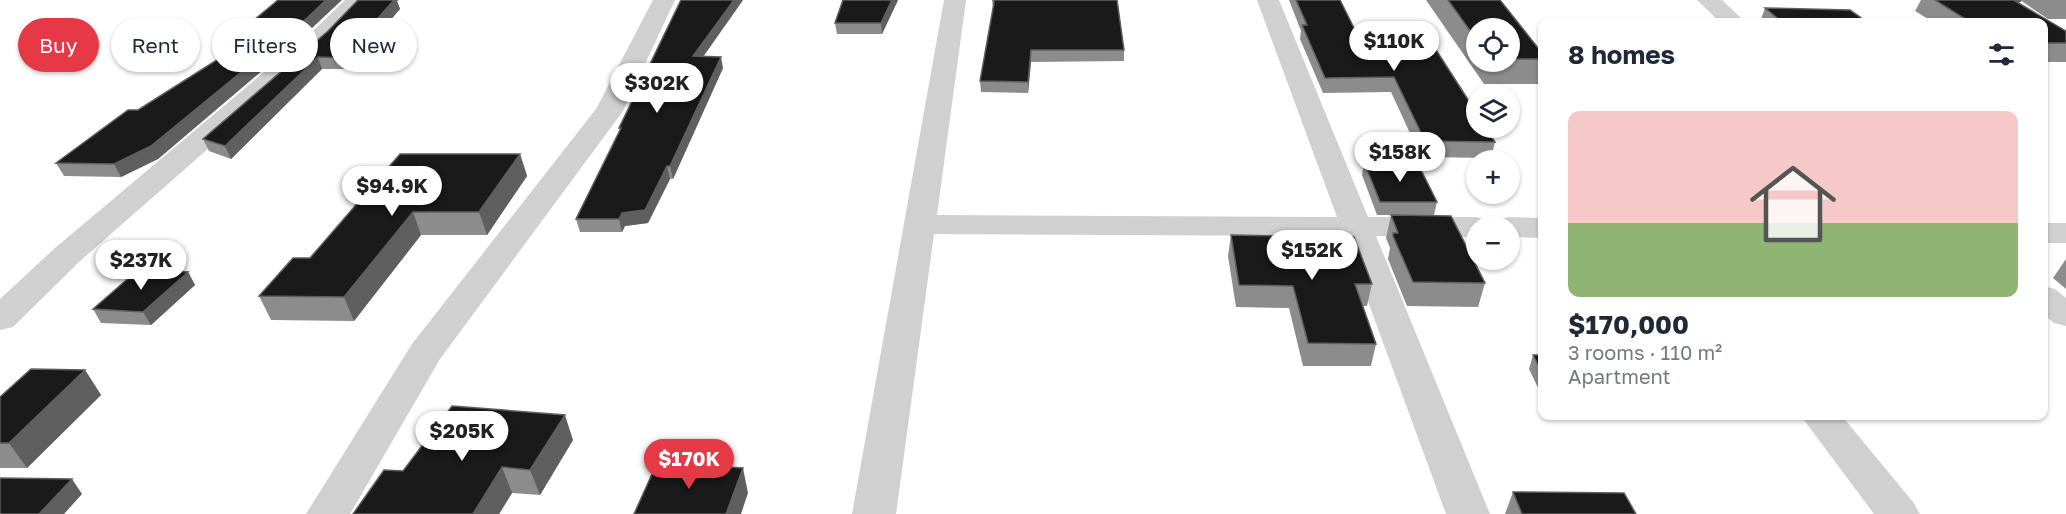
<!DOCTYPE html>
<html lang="en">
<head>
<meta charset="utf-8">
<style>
	:root { --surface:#fff; --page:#f6f6f7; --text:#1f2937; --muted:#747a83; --accent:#e63946 }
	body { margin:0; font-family:"Golos Text",sans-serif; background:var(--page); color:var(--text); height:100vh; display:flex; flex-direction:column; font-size:22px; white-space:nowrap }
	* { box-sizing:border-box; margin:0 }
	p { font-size:20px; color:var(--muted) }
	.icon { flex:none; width:33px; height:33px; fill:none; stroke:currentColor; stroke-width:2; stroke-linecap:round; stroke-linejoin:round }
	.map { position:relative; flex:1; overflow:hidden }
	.details { position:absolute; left:1538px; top:18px; width:510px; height:402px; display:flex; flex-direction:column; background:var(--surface); border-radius:12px; box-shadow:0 2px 4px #0004 }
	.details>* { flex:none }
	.top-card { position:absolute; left:18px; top:18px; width:570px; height:54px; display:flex; gap:12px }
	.buttons { position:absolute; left:1466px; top:18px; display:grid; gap:12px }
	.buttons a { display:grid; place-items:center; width:54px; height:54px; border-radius:50%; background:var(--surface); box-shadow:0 2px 4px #0004; font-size:30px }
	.price { position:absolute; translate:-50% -51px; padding:0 14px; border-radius:21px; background:#fff; color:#222; font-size:20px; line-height:39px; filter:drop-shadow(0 2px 3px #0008) }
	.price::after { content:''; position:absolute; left:50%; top:36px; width:18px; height:14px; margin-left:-9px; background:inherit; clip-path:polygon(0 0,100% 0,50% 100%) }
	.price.current { background:var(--accent); color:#fff }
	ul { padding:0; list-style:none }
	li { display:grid; align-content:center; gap:12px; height:318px; padding:0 30px }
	li span { display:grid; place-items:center; height:186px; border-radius:12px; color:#555 }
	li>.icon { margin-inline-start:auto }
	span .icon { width:108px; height:108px; fill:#fffc; stroke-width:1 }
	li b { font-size:26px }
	h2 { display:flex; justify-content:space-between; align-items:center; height:72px; padding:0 30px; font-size:26px }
	.chip { padding:0 21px; border-radius:27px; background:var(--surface); box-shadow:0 2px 4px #0004; font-size:21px; line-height:54px }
	.chip.current { background:var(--accent); color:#fff }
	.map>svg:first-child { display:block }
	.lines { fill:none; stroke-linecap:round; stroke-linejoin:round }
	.minor { fill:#d0d0d0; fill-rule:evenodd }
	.wall { fill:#8c8c8c; fill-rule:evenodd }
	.shaded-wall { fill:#5f5f5f }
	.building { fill:#1a1a1a; stroke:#5f5f5f; stroke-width:1.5 }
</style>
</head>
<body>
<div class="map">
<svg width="2066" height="514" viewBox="0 0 2066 514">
	<rect width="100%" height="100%" fill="#fff"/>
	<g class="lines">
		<path class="minor" d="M345,0H369L331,41L79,262L13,327L0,330V299L55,248L313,31Z
			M653,0H675L623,111L440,359L350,514H306L412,344L596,109Z
			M944,0H966L937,215L1337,217L1257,0H1279L1368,217H1476L1487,220L1492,226H1476V237L1376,236L1490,514H1446L1344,236L934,234L896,514H852Z
			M1697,0H1722L1745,22H1720Z
			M1509,217L1542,218V238L1509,237V226H1493L1498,220Z
			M2043,223H2066V243H2043Z
			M2043,286L2055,289L2066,298V326L2054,323L2043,314Z
			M1801,416H1842L1913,502L1920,514H1874Z"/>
	</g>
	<path class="wall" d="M278,0L311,29L158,159L121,177L64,176L56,163L255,36H252L248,25Z
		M743,0L703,57L723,68L673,179H670L648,223L625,226L622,232H580L576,219L620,132L619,128Z
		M898,0L882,34H837L835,23Z
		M992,0H1117L1124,50V61L1031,62L1028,93L981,92L980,81L993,8Z
		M1289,0H1340L1361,42L1495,142L1491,158L1421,157L1391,92L1323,93L1300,39L1301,31Z
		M1426,0H1500L1542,53V75L1539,84H1484ZM1476,28H1509V62H1476Z
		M1921,0H2019L2021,1L2019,4L2066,31V62H2043V22H1933L1915,11Z
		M2020,0H2066V19H2048Z
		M397,1L400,9L348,69H322L231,159L209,151L203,139Z
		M1765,8L1867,22H1760Z
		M520,154L527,176L487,235H421L354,321L271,320L259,296L310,258Z
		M1364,162L1437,202L1434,215H1377L1362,175Z
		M1391,215L1485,283L1478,307L1407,306L1388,259L1390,248L1386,238Z
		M1231,235L1372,284L1367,306H1363L1376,344L1371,366H1303L1289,308L1236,307L1228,256Z
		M2066,259V289L2053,278Z
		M188,272L195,285L151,325L101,323L93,309Z
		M1533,355H1542V396L1529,369Z
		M85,370L101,395L27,468H0V397Z
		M573,440L540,495L512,493L499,514H353L403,471Z
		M1513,492L1636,514H1505Z"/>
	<path class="shaded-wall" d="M326,0H342L311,29L158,159L121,177L114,164Z
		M387,0H399L397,1L400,9L348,69L343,58Z
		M734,0H743L695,68L693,56Z
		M892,0H898L882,34L881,23Z
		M1031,50V62L1028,93V82Z
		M318,57L322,69L231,159L225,146Z
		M721,57L723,68L673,179L670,166Z
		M520,154L527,176L487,235L479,212Z
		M667,166L670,179L648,223L625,226L622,232L619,219L622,213Z
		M413,212L421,235L354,321L344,297Z
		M188,272L195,285L151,325L143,312Z
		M85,370L101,395L27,468L9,443Z
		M565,415L573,440L540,495L530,470Z
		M502,467L512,493L499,514H473Z
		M743,468L748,493L741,514H726Z
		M72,479L82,494L64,514H39Z"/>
	<path class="building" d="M278,0H326L307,18L151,146L114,164L56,163L128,110H138L272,25H248Z
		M358,0H394L343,58L318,57L225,146L203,139L328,31Z
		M681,0H734L693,56L721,57L670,166H667L645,210L622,213L619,219H576L621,128H619Z
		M843,0H892L881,23H835Z
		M994,0H1117L1124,50H1031L1028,82L980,81L994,3Z
		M1296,0H1340L1361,42H1431L1476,112V128H1486L1495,142L1425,141L1394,77L1325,78L1302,25H1307Z
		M1448,0H1500L1542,53V59H1509V28H1476V39Z
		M1935,0H2019L2021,1H2015L2066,31V43H2043V22H1970Z
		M1765,8L1850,10L1867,22H1782Z
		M400,154H520L479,212H413L344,297L259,296L293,258H310Z
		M1364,162L1418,164L1437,202H1380Z
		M1391,215L1451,216L1485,283L1413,282L1393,236V233H1398Z
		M1231,235L1354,237L1372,284H1355L1376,344L1308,343L1293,286L1239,285Z
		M139,269L188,272L143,312L93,309Z
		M1533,355H1542V372Z
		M31,369L85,370L9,443H0V397Z
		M452,406L565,415L530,470L502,467L473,514H353L384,470L403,471Z
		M657,463L743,468L726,514H634Z
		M0,478L72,479L39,514H0Z
		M1513,492L1624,493L1636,514H1522Z"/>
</svg>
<div class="buttons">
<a><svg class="icon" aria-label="locate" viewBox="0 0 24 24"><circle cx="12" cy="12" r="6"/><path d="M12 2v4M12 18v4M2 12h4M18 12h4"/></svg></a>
<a><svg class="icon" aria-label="layers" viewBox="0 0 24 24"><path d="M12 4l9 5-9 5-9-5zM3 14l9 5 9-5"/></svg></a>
<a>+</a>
<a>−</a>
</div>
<b class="price" style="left:1394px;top:72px">$110K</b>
<b class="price" style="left:657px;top:114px">$302K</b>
<b class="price" style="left:1400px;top:183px">$158K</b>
<b class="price" style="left:392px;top:217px">$94.9K</b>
<b class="price" style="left:1312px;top:281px">$152K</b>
<b class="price" style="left:141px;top:291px">$237K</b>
<b class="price" style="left:462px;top:462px">$205K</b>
<b class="price current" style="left:689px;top:490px">$170K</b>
<div class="top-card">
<a class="chip current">Buy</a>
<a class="chip">Rent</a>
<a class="chip">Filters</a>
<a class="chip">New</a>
</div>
<section class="details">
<h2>8 homes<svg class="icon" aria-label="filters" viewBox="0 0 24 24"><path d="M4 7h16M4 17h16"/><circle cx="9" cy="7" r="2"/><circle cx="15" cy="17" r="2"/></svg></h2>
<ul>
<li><span style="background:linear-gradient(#f6c9c9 60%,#8fb573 0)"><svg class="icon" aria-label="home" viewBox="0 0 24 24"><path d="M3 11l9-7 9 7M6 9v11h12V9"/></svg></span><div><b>$170,000</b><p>3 rooms · 110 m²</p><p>Apartment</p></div></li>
</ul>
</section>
</div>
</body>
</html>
